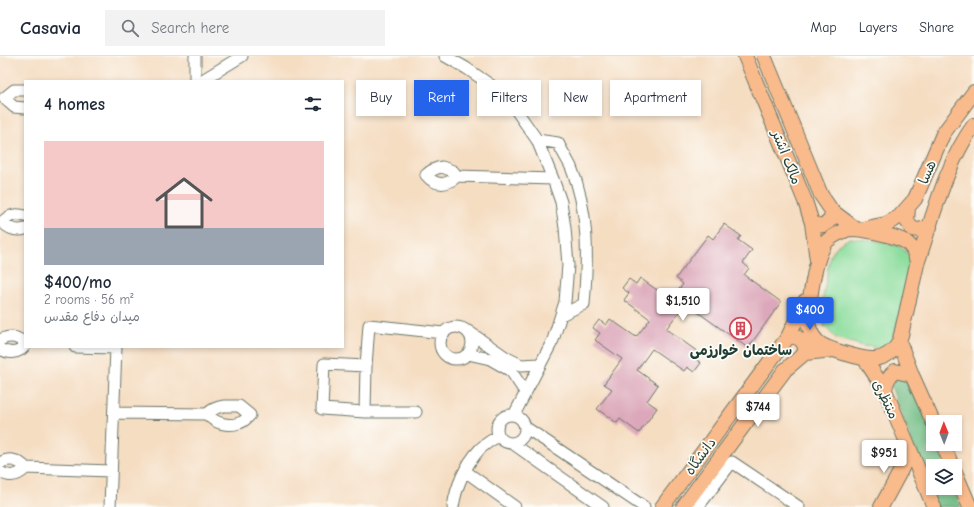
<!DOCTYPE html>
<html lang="en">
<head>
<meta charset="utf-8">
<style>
	:root { --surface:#fff; --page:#f2f2f3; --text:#1f2937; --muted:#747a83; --line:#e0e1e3; --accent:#2563eb }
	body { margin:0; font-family:"Comic Neue","Playpen Sans Arabic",sans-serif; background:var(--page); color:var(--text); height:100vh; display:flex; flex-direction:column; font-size:15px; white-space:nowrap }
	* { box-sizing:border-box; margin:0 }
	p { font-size:13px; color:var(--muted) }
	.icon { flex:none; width:22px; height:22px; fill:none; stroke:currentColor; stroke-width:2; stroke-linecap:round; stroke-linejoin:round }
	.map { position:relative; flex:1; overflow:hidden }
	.details { position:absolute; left:24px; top:24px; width:320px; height:268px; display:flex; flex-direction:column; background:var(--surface); border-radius:0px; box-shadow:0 2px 6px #0003 }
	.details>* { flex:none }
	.top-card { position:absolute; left:356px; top:24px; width:380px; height:36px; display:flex; gap:8px }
	.needle { width:26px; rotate:359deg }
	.tools { position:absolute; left:926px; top:359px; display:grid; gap:8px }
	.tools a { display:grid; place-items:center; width:36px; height:36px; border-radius:0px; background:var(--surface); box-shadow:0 2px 6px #0003; font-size:20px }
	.price { position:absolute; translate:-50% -34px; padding:0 9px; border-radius:4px; background:#fff; color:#222; font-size:13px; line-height:26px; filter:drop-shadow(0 1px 2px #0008) }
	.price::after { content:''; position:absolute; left:50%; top:24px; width:12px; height:9px; margin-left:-6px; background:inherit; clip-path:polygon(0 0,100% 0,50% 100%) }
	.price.selected { background:var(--accent); color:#fff }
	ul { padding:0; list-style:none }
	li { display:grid; align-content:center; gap:8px; height:212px; padding:0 20px }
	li+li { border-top:1px solid var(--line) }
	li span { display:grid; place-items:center; height:124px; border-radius:0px; color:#555 }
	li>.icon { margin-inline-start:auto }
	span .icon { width:72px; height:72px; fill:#fffc; stroke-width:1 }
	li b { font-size:17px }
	h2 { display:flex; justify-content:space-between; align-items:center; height:48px; padding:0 20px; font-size:17px }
	.chip { padding:0 14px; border-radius:0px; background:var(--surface); box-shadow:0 2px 6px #0003; font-size:14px; line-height:36px }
	.chip.selected { background:var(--accent); color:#fff }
	header { display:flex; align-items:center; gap:24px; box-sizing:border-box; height:56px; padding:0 20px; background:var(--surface); border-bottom:1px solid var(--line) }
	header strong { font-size:19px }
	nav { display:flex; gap:22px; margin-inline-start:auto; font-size:14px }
	.search { width:280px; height:36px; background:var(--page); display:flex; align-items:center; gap:10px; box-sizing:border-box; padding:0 14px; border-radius:0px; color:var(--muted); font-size:15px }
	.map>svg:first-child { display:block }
	.green { fill:#8cdd9d; stroke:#568d68 }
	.forest { fill:#71bc84; stroke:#487c5c }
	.building { fill:#dca7ba }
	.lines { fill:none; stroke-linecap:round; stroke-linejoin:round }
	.minor-casing { stroke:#6a7566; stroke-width:13 }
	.major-casing { stroke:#6a7566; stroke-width:16 }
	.minor { stroke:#fff; stroke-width:11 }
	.major { stroke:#fabb8c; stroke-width:14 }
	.labels { text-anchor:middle; stroke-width:3.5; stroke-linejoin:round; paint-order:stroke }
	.street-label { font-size:14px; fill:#1f3d34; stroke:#fdfcf7 }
	.poi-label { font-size:14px; font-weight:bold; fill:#1f3d34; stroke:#fdfcf7 }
</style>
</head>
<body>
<header>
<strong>Casavia</strong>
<div class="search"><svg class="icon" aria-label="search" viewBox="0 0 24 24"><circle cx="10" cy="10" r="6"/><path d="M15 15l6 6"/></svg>Search here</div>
<nav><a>Map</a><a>Layers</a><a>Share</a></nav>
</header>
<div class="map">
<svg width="974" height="451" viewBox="0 0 974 451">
	<rect width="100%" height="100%" fill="#fdfcf7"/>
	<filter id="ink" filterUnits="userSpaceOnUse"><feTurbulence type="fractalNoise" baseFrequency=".025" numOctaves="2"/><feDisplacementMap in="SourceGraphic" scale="8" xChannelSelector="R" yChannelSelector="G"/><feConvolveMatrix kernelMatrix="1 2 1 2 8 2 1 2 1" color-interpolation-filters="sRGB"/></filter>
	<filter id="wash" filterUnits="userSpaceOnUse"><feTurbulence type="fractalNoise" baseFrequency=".012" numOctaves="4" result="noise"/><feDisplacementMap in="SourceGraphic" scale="16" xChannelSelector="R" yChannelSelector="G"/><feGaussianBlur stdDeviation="0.9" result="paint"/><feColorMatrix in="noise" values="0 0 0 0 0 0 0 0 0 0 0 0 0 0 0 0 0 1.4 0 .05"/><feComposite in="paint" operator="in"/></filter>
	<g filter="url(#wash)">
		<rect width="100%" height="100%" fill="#f5ddc2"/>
		<path class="green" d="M850,182C859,182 892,187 900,191C907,196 910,201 913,209L893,284L883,292L863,290L836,282L825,271L820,259L830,200L838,189Z"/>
		<path class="forest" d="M895,318L911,323L933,380V388H936L945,410H933V432H954L961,451H936L889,325Z"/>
		<g id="blocks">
			<path class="building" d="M724,168L741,180L738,184L752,194L743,207L749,212L744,219L781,246L748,292L689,250L686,255L682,252L666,273L698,296L694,302L701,307L694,316L687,311L684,315L652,293L637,314L658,329L647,345L657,352L639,377L620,363L617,367L597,353L612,333L604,328L622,303L595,284L600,277L593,272L599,264L606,269L610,263L636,281L650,263L624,244L629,237L622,232L629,223L636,228L640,222L671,244L683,228L676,222L708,179L713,183Z"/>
		</g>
	</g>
	<g filter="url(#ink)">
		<use href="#blocks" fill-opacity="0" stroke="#6a7566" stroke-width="1"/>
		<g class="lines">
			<defs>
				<path id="minor" d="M195,0V25
					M445,0L466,12L498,34L516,54L537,84L553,123L561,146L565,172L568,209L565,246L553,284L514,359
					M201,25L242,0
					M25,34H14L4,42L14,51L25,52
					M537,84L558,87C562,95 567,103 571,111C589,154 588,202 584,248L561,259
					M442,111L453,115L457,120C447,130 435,130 426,119C431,114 435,112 442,111Z
					M457,120L553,123
					M25,160C16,157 9,159 2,166C9,173 16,176 25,173
					M440 287a16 16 0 1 1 32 0a16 16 0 1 1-32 0Z
					M468,275L507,302L521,309L540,308
					M0,284C9,279 18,280 25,288
					M75,291L116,292
					M0,293C9,298 18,298 25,290
					M468,298L490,303L511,315L525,336
					M224,350H239L250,359C247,362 244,366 239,367C228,371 214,367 207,358C212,353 216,351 224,350Z
					M365,356L366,310
					M416,356H365L322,353L324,308L366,310L369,269L443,277
					M114,357L207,358
					M497 373a14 14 0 1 1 28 0a14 14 0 1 1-28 0Z
					M525,371L644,451
					M512,387L603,451
					M0,407C10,401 19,404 26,412C18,420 10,422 0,416
					M26,412L111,415
					M465,415L515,451
					M110,451L116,291
					M453,451C456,431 465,409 480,393C485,388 492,384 498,380
					M698,451L732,406L799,451"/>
				<path id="major" d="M745,0L805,145L812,167L817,204
					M764,0L821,139L832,155L856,173
					M908,152L907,165L912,173L919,174L930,171
					M812,167C820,171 826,170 831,163L832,155
					M867,172L886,168L899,161L915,143L943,78L974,36
					M849,173C861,173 872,175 883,178C903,183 915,186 917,208C913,226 909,244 905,262C902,271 902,283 896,291C891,297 883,302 875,303C864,304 825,293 818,286C810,279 808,270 807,261C811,240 814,201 827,185C833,179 841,176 849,173Z
					M917,208C932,164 946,107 974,69
					M788,281C799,279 806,286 805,297
					M899,285L912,319L933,366
					M864,302L885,334L934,451
					M885,334C886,326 888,320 895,315L912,319
					M943,388L952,410
					M955,416L970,451
					M662,451L788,281L805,245
					M683,451L785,314L805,297L833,294
					M881,451L901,414L910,394"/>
			</defs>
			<use href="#minor" class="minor-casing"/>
			<use href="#major" class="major-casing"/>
			<use href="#minor" class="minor"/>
			<use href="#major" class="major"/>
		</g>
	</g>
	<defs>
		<symbol id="building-ring" viewBox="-11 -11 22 22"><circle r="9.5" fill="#fdfcf7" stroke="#d1495b" stroke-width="1.5"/><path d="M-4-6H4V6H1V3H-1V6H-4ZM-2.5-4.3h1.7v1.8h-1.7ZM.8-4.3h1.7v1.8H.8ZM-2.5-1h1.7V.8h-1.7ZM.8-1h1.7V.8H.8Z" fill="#d1495b"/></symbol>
	</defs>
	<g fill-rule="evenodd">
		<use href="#building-ring" x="728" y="260" width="25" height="25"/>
	</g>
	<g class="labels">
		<g class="street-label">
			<text transform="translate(787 101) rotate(68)" y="5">مالک اشتر</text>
			<text transform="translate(927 116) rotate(-67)" y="5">هسا</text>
			<text transform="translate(886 343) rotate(64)" y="5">منتظری</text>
			<text transform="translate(700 400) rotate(-54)" y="5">دانشگاه</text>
		</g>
		<g class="poi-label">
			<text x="741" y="299">ساختمان خوارزمی</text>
		</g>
	</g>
</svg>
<div class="tools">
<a><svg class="needle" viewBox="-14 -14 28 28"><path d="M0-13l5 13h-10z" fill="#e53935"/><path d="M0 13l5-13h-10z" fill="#747a83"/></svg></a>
<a><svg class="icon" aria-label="layers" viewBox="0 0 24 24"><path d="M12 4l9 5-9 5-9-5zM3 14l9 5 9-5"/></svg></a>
</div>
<b class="price" style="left:683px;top:266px">$1,510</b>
<b class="price selected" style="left:810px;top:275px">$400</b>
<b class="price" style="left:758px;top:372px">$744</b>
<b class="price" style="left:884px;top:418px">$951</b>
<div class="top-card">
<a class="chip">Buy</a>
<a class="chip selected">Rent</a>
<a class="chip">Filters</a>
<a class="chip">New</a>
<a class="chip">Apartment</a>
</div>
<section class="details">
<h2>4 homes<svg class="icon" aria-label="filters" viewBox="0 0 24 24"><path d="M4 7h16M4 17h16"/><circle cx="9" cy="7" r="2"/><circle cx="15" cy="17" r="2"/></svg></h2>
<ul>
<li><span style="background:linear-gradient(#f6c9c9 70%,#9aa5b1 0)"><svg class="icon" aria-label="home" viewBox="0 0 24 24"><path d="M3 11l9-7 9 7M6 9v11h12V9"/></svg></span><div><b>$400/mo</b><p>2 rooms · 56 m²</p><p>میدان دفاع مقدس</p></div></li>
</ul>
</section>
</div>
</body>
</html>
